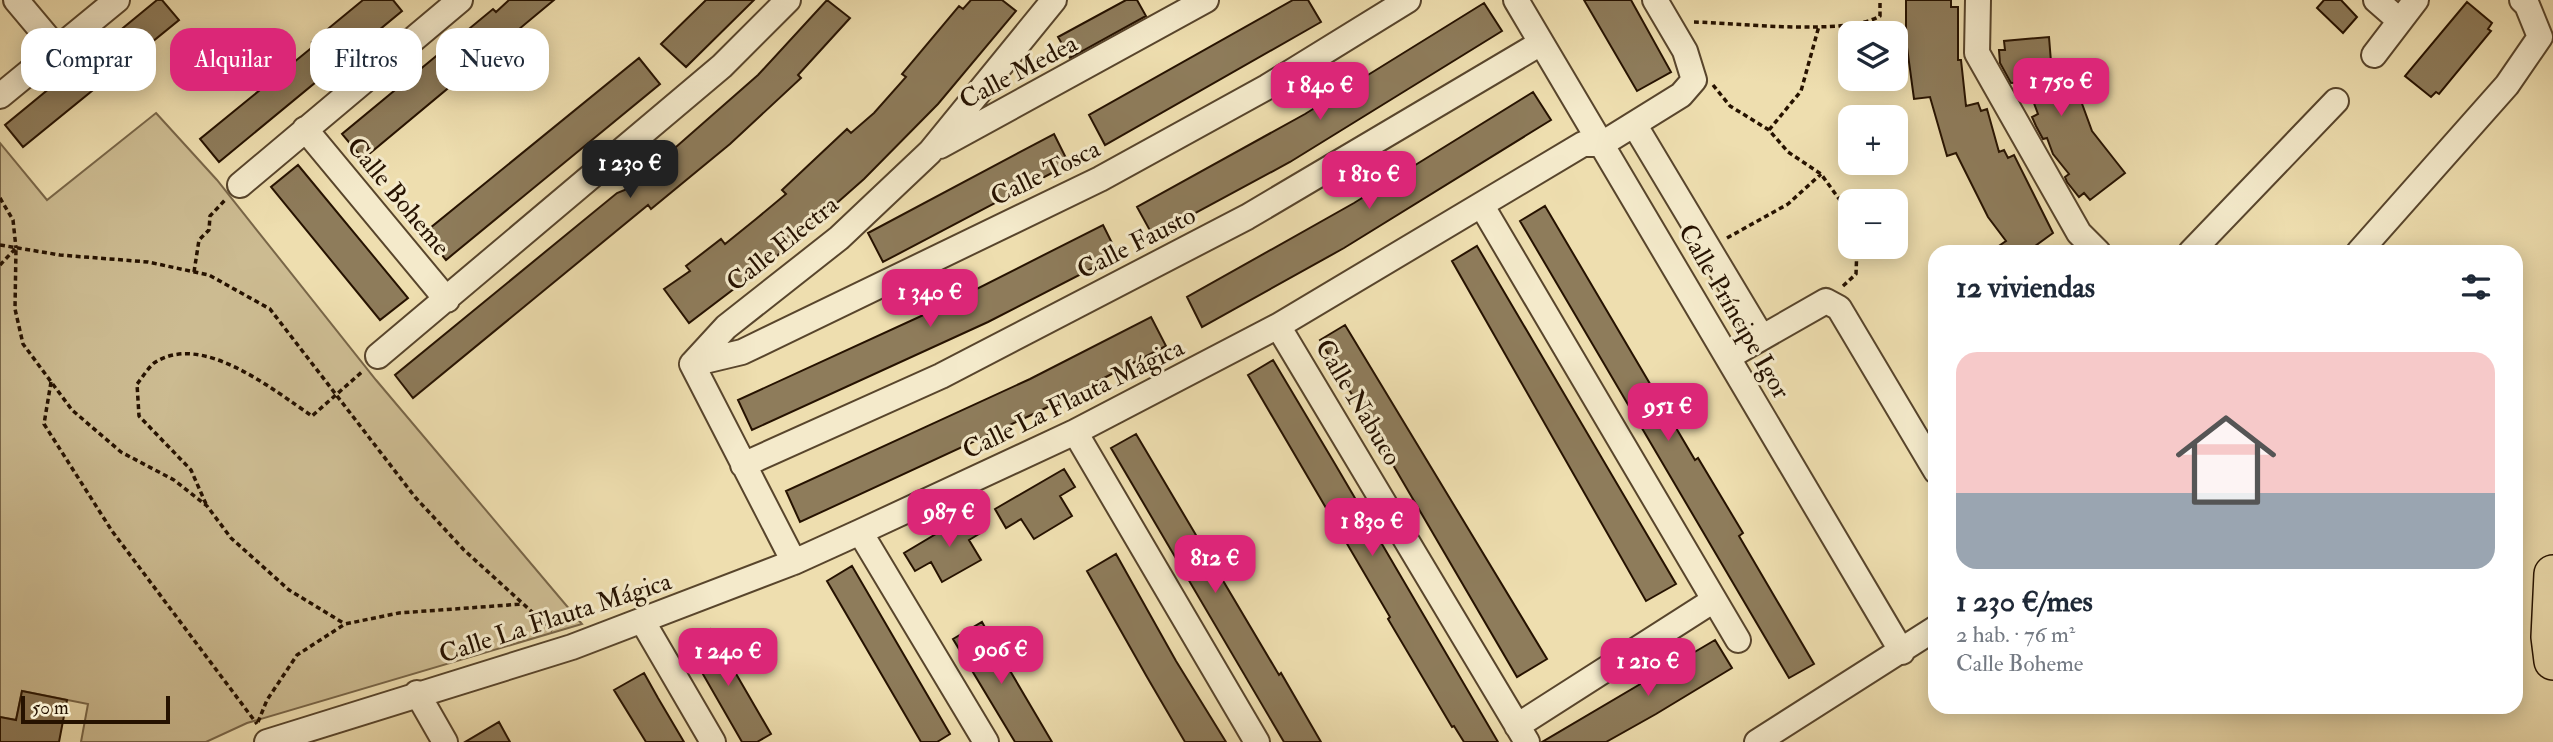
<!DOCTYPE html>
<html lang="es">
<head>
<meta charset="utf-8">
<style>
	:root { --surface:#fff; --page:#f2f2f3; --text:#1f2937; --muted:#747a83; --line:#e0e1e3; --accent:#db2777 }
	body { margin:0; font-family:"IM FELL Double Pica",serif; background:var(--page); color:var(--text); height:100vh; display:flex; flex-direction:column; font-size:26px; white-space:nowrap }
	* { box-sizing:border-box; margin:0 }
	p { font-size:23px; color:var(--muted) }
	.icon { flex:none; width:38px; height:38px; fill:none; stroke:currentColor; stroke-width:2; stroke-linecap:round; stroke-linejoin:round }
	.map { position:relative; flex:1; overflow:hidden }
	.panel { position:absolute; left:1928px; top:245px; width:595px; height:469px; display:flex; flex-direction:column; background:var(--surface); border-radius:21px; box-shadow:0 4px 18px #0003 }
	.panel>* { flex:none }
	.hud { position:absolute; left:21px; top:28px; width:665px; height:63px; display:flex; gap:14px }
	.buttons { position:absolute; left:1838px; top:21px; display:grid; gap:14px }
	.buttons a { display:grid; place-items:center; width:70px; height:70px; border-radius:14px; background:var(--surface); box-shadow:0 4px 18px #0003; font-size:35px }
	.scale { position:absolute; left:21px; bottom:18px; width:149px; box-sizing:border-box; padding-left:7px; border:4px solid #261200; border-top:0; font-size:19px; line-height:24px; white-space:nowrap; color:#261200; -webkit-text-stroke:5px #f4eacb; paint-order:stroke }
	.price { position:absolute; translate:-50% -60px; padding:0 16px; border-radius:14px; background:var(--accent); color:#fff; font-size:23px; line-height:46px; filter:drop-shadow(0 2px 4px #0008) }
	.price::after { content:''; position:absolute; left:50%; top:42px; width:21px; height:16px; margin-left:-10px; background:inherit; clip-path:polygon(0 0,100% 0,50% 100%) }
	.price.on { background:#222; color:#fff }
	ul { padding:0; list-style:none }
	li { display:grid; align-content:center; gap:14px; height:371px; padding:0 28px }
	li+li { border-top:2px solid var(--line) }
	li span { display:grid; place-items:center; height:217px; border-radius:21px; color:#555 }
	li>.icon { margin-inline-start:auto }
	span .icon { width:126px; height:126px; fill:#fffc; stroke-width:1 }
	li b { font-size:30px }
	h2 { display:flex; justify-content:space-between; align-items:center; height:84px; padding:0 28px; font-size:30px }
	.pill { padding:0 24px; border-radius:21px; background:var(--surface); box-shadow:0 4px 18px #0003; font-size:24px; line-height:63px }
	.pill.on { background:var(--accent); color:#fff }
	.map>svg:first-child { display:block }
	.green { fill:#ccbb91; stroke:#796648; stroke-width:2 }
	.building { fill:#8e7c5b; stroke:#261200; stroke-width:2 }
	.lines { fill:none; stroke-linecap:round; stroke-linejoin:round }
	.minor-casing { stroke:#58452c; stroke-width:28 }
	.highway-casing { stroke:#261200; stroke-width:40 }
	.path { stroke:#261200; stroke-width:3.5; stroke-dasharray:5 3.5; stroke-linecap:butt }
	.minor { stroke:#f4eacb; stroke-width:24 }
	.highway { stroke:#eedeaf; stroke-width:37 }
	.labels { text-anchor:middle; stroke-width:6; stroke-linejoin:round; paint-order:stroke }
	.street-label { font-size:26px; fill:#261200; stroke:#f4eacb }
</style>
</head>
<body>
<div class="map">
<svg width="2553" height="742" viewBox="0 0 2553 742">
	<rect width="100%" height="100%" fill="#eedeaf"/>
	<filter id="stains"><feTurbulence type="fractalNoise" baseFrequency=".00286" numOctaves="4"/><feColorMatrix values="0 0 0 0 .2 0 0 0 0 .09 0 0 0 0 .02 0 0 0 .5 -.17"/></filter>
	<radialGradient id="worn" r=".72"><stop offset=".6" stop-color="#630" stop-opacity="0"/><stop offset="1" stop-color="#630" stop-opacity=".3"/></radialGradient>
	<path class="green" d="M156,113L217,180L376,380L582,624L247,723L206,742H81L88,704L22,691L16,720L0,717V143L47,200Z"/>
	<path class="building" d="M157,0H162L179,20L23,147L5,125Z
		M363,0H393L402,11L219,162L200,139L315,45L312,42Z
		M509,0H554L363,159L342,134L493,9L496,12Z
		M706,0H754L686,67L661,44Z
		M827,0L850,18L798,75L801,78L730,144L651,209L648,205L413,398L395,375L617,193L632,187L629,183L676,147L758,75Z
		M971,0H1002L1016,11L938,104L864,179L777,256L689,323L664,289L690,271L686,266L721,239L725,244L756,219L786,194L782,190L847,129L851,133L874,113L906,77L902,74L959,6L963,9Z
		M1126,0H1137L1146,16L1070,58L1058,37Z
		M1293,0H1308L1321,22L1105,145L1089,115Z
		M1584,0H1631L1671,72L1637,91Z
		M1906,0H1951V7H1958V60H1961L1966,106L1978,103L1981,111L1987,109L1999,152L2004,150L2008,158L2014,155L2053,233L2027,252H1990L2006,241L1988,217L1956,153L1947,156L1930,97L1914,99L1906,40Z
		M2324,0H2341L2357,17L2343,33L2317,8Z
		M2467,2L2492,23L2488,29L2491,31L2439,94L2436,92L2431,97L2405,76Z
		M1484,3L1502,31L1290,162L1153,236L1137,207L1305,114Z
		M2049,37L2054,99L2077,90L2092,131L2125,173L2090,200L2084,193L2079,197L2067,182L2065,177L2069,174L2053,154L2047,138L2043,139L2036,126L2032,117L2038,114L2026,82L2011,83L2000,63L1999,50H2005L2004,41Z
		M639,58L660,84L446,260L424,233Z
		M1533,92L1551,120L1344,248L1202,327L1187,297L1354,203Z
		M1054,134L1069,164L883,262L868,233Z
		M298,165L408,298L380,320L271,187Z
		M1545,206L1695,460L1698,458L1743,533L1739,536L1814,664L1789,678L1520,221Z
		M1103,225L1118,255L988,322L752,430L738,400L943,306Z
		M1477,246L1676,584L1646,601L1452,261Z
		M1151,317L1166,346L1042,410L800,522L786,491L1030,379Z
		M1345,325L1547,659L1517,677L1320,340Z
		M1273,360L1335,464L1498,742H1464L1454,726L1452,727L1388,619L1390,617L1248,375Z
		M1136,434L1279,675L1281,673L1321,742H1284L1111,448Z
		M1064,469L1075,487L1060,496L1072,516L1034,539L1021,519L1006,528L995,509Z
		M973,512L984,531L969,540L981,560L942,582L931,562L915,571L904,553Z
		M1116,554L1176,661L1226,742H1185L1147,677L1087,571Z
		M852,566L950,734L937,742H921L827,581Z
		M982,622L996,647L1052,742H1015L953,639Z
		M710,629L771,734L757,742H742L685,643Z
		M1715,640L1732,668L1656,714L1606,742H1542Z
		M644,673L658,698L684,742H646L614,690Z
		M22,691L67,700L59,742H0V717L16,720Z
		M499,722L510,742H465Z"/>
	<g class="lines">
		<defs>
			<path id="minor" d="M16,0L58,50
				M1516,0L1902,652
				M1978,0L1977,53L2079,233L2098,252
				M2376,0L2400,21
				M2374,55L2416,0
				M0,96L117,0
				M1634,124L1761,336
				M305,129L447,300
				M940,146L1206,0
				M240,185L460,0
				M1482,206L1738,640
				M2191,252L2336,101
				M2359,252L2507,85L2540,37L2527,5L2522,0
				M1278,326L1527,742
				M378,356L722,66L788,0
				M1728,357L1826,301L1839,308L1936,471
				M692,364L742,352L1100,179L1267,87L1408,0
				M1075,432L1257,742
				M743,465L941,376L1247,217L1541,43
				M860,532L986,742
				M794,562L692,364L726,327L839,238L930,152L1054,0
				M643,622L713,742
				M417,693L445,742
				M1517,726L1714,600
				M267,742L572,647L794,562L860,532L1075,432L1278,326L1583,144H1602L1681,95L1694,80L1685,51L1655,0
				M1757,742L1936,628"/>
			<path id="highway" d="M2553,574L2550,637L2553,661"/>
		</defs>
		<use href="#minor" class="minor-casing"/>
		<use href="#highway" class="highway-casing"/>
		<path class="path" d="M1694,22C1737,23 1846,36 1880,16V0
			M1713,85L1730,106L1769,130L1788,152L1821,174L1850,214
			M1769,130L1801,91L1819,26
			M0,198L13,220L16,248
			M1727,238L1788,204L1821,174
			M0,245L60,255L148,262L209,275L270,309L415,497L464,550L553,631
			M0,265L16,248L15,309L23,344L72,410L121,452L174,480L207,506L231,538L289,590L345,624
			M194,272L199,240L209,230L210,216L225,200
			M1843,286L1856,274L1857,247
			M51,382L44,424L112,531L257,724
			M206,504L191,470L139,416L137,384C142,378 148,368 154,363C202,331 273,390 312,416L363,371
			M258,722L267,700L297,655L345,624L399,613L522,604"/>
		<use href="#minor" class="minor"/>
		<use href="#highway" class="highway"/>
	</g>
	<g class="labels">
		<g class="street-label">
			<text transform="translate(1018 71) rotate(-28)" y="9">Calle Medea</text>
			<text transform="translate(1045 172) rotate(-26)" y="9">Calle Tosca</text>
			<text transform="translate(399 196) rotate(50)" y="9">Calle Boheme</text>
			<text transform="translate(1136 242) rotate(-27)" y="9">Calle Fausto</text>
			<text transform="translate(782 243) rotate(-39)" y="9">Calle Electra</text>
			<text transform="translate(1735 311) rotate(60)" y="9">Calle Príncipe Igor</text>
			<text transform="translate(1073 398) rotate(-26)" y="9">Calle La Flauta Mágica</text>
			<text transform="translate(1359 402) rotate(59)" y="9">Calle Nabuco</text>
			<text transform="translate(555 617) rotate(-18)" y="9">Calle La Flauta Mágica</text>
		</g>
	</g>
	<rect width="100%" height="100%" filter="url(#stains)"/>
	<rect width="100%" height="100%" fill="url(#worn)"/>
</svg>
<div class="buttons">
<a><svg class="icon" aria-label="layers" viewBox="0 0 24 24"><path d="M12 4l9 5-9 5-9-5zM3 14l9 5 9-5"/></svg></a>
<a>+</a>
<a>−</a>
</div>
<div class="scale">50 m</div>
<b class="price" style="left:2061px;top:118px">1 750 €</b>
<b class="price" style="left:1320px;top:122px">1 840 €</b>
<b class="price on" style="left:630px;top:200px">1 230 €</b>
<b class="price" style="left:1369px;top:211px">1 810 €</b>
<b class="price" style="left:930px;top:329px">1 340 €</b>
<b class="price" style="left:1668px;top:443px">951 €</b>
<b class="price" style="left:949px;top:549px">987 €</b>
<b class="price" style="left:1372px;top:558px">1 830 €</b>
<b class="price" style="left:1215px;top:595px">812 €</b>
<b class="price" style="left:1001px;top:686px">906 €</b>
<b class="price" style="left:728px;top:688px">1 240 €</b>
<b class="price" style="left:1648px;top:698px">1 210 €</b>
<div class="hud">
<a class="pill">Comprar</a>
<a class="pill on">Alquilar</a>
<a class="pill">Filtros</a>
<a class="pill">Nuevo</a>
</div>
<section class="panel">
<h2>12 viviendas<svg class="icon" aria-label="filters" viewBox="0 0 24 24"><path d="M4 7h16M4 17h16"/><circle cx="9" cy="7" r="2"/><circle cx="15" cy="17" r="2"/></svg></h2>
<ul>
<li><span style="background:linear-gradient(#f6c9c9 65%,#9aa5b1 0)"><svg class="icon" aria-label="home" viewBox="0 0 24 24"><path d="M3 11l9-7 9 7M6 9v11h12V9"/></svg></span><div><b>1 230 €/mes</b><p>2 hab. · 76 m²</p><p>Calle Boheme</p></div></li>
</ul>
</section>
</div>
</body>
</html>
